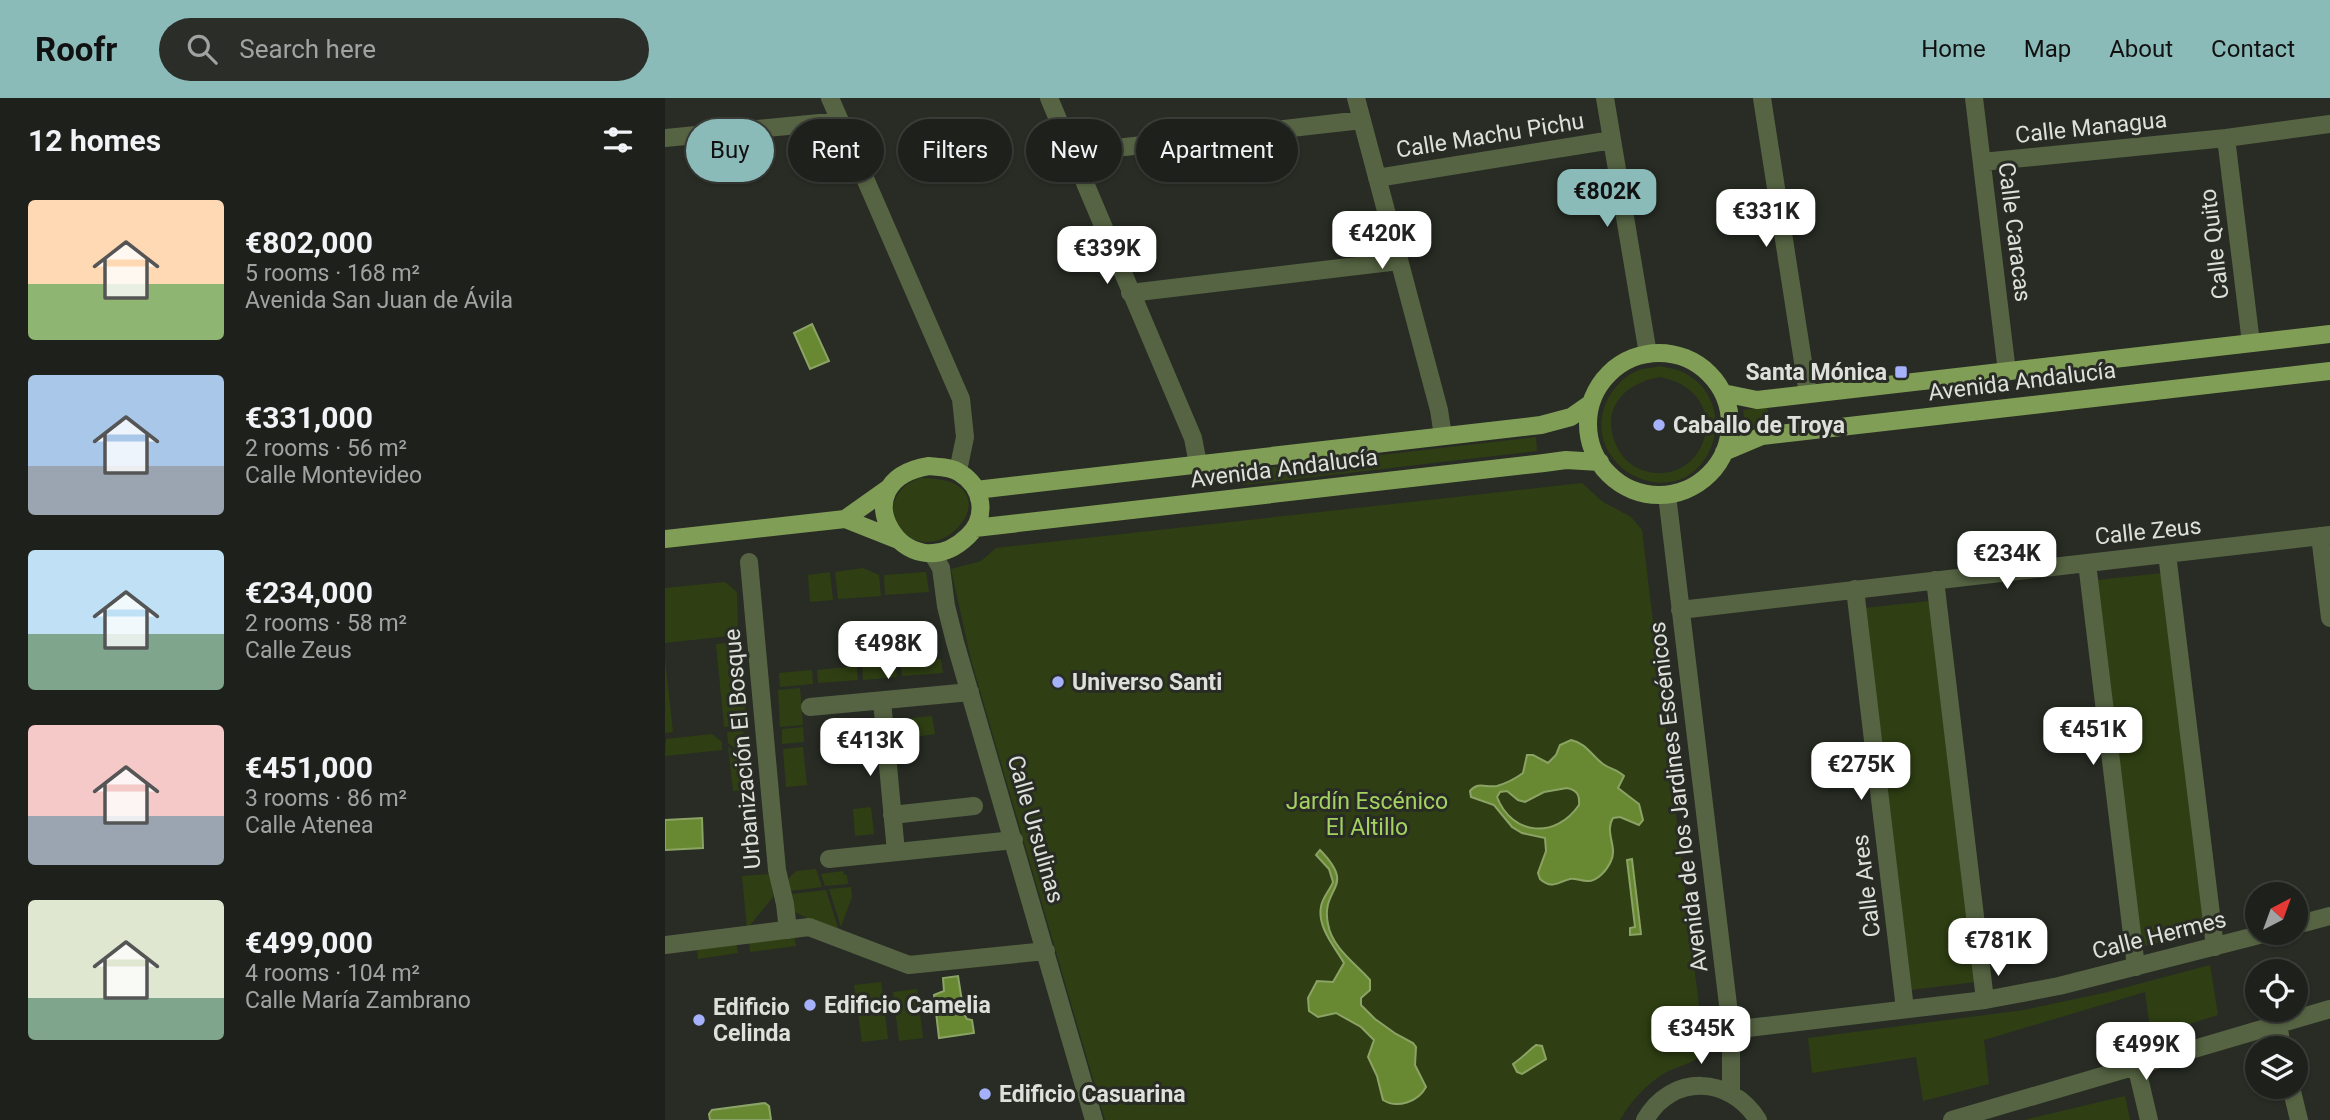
<!DOCTYPE html>
<html lang="en">
<head>
<meta charset="utf-8">
<style>
	:root { --surface:#1e211b; --page:#2b2e28; --text:#f1f3f6; --muted:#a1a3a3; --line:#3c3e3a; --accent:#8bbbb9 }
	body { margin:0; font-family:Roboto,sans-serif; background:var(--page); color:var(--text); height:100vh; display:flex; flex-direction:column; font-size:26px; white-space:nowrap }
	* { box-sizing:border-box; margin:0 }
	p { font-size:23px; color:var(--muted) }
	.icon { flex:none; width:38px; height:38px; fill:none; stroke:currentColor; stroke-width:2; stroke-linecap:round; stroke-linejoin:round }
	.map { position:relative; flex:1; overflow:hidden }
	.sheet { display:flex; flex-direction:column; background:var(--surface); width:665px }
	.sheet>* { flex:none }
	.guide { position:absolute; left:21px; top:21px; width:665px; height:63px; display:flex; gap:14px }
	.needle { width:46px; rotate:41deg }
	.tools { position:absolute; left:1580px; top:784px; display:grid; gap:14px }
	.tools a { display:grid; place-items:center; width:63px; height:63px; border-radius:50%; background:var(--surface); box-shadow:0 2px 5px #0004,0 0 0 2px var(--line); font-size:35px }
	.price { position:absolute; translate:-50% -60px; padding:0 16px; border-radius:14px; background:#fff; color:#222; font-size:23px; line-height:46px; filter:drop-shadow(0 2px 4px #0008) }
	.price::after { content:''; position:absolute; left:50%; top:42px; width:21px; height:16px; margin-left:-10px; background:inherit; clip-path:polygon(0 0,100% 0,50% 100%) }
	.price.on { background:var(--accent); color:#111 }
	ul { padding:0; list-style:none }
	li { display:flex; align-items:center; gap:21px; height:175px; padding:0 28px }
	li span { display:grid; place-items:center; flex:none; width:196px; height:140px; border-radius:7px; color:#555 }
	li>.icon { margin-inline-start:auto }
	span .icon { width:84px; height:84px; fill:#fffc; stroke-width:1 }
	li b { font-size:30px }
	h2 { display:flex; justify-content:space-between; align-items:center; height:84px; padding:0 28px; font-size:30px }
	.pill { padding:0 24px; border-radius:32px; background:var(--surface); box-shadow:0 2px 5px #0004,0 0 0 2px var(--line); font-size:24px; line-height:63px }
	.pill.on { background:var(--accent); color:#111 }
	header { display:flex; align-items:center; gap:42px; box-sizing:border-box; height:98px; padding:0 35px; background:var(--accent); color:#111 }
	header strong { font-size:33px }
	nav { display:flex; gap:38px; margin-inline-start:auto; font-size:24px }
	.search { width:490px; height:63px; background:var(--page); display:flex; align-items:center; gap:18px; box-sizing:border-box; padding:0 24px; border-radius:38px; color:var(--muted); font-size:26px }
	main { display:flex; flex:1; min-height:0 }
	.map>svg:first-child { display:block }
	.green { fill:#2f3f13; fill-rule:evenodd }
	.water { fill:#688932; stroke:#8ba365; stroke-width:2; fill-rule:evenodd }
	.lines { fill:none; stroke-linecap:round; stroke-linejoin:round }
	.minor { stroke:#566443; stroke-width:18 }
	.major { stroke:#819e57; stroke-width:18 }
	.poi-dot { fill:#a6b1fc; stroke:#282c24; stroke-width:2.5 }
	.labels { text-anchor:middle; stroke-width:6; stroke-linejoin:round; paint-order:stroke }
	.street-label { font-size:23px; fill:#dee0db; stroke:#282c24 }
	.poi-label { font-size:23px; font-weight:bold; fill:#dee0db; stroke:#282c24; text-anchor:start }
	.park-label { font-size:23px; fill:#a5d160; stroke:#282c24 }
</style>
</head>
<body>
<header>
<strong>Roofr</strong>
<div class="search"><svg class="icon" aria-label="search" viewBox="0 0 24 24"><circle cx="10" cy="10" r="6"/><path d="M15 15l6 6"/></svg>Search here</div>
<nav><a>Home</a><a>Map</a><a>About</a><a>Contact</a></nav>
</header>
<main>
<section class="sheet">
<h2>12 homes<svg class="icon" aria-label="filters" viewBox="0 0 24 24"><path d="M4 7h16M4 17h16"/><circle cx="9" cy="7" r="2"/><circle cx="15" cy="17" r="2"/></svg></h2>
<ul>
<li><span style="background:linear-gradient(#ffd9b3 60%,#8fb573 0)"><svg class="icon" aria-label="home" viewBox="0 0 24 24"><path d="M3 11l9-7 9 7M6 9v11h12V9"/></svg></span><div><b>€802,000</b><p>5 rooms · 168 m²</p><p>Avenida San Juan de Ávila</p></div></li>
<li><span style="background:linear-gradient(#a9c7e8 65%,#9aa5b1 0)"><svg class="icon" aria-label="home" viewBox="0 0 24 24"><path d="M3 11l9-7 9 7M6 9v11h12V9"/></svg></span><div><b>€331,000</b><p>2 rooms · 56 m²</p><p>Calle Montevideo</p></div></li>
<li><span style="background:linear-gradient(#bfe0f5 60%,#7fa58c 0)"><svg class="icon" aria-label="home" viewBox="0 0 24 24"><path d="M3 11l9-7 9 7M6 9v11h12V9"/></svg></span><div><b>€234,000</b><p>2 rooms · 58 m²</p><p>Calle Zeus</p></div></li>
<li><span style="background:linear-gradient(#f6c9c9 65%,#9aa5b1 0)"><svg class="icon" aria-label="home" viewBox="0 0 24 24"><path d="M3 11l9-7 9 7M6 9v11h12V9"/></svg></span><div><b>€451,000</b><p>3 rooms · 86 m²</p><p>Calle Atenea</p></div></li>
<li><span style="background:linear-gradient(#dfe7d0 70%,#7fa58c 0)"><svg class="icon" aria-label="home" viewBox="0 0 24 24"><path d="M3 11l9-7 9 7M6 9v11h12V9"/></svg></span><div><b>€499,000</b><p>4 rooms · 104 m²</p><p>Calle María Zambrano</p></div></li>
</ul>
</section>
<div class="map">
<svg width="1665" height="1022" viewBox="0 0 1665 1022">
	<rect width="100%" height="100%" fill="#282c24"/>
	<path class="green" d="M995,268C1001,270 1009,270 1015,273C1079,300 1049,399 983,383C967,379 954,370 945,356C925,326 942,285 974,272C980,270 988,270 995,268ZM995,279C1075,295 1040,394 977,372C963,367 954,356 949,342C937,307 963,284 995,279Z
		M1102,309L1105,328L1081,332L1078,312Z
		M871,339L872,353L578,387L577,373Z
		M256,380C356,380 274,480 235,430C219,410 234,385 256,380Z
		M917,385L938,404L966,419L977,432L1039,950C1033,967 1012,967 998,976C980,988 966,1003 955,1022H440L306,562L286,471L316,463L331,450Z
		M198,470L214,477L216,498L173,501L170,474Z
		M165,474L168,502L145,504L143,477Z
		M261,474L264,494L220,497L219,477Z
		M1498,475L1541,832L1477,849L1432,482Z
		M60,484L72,494L73,537L0,545V490Z
		M1265,503L1311,884L1245,892L1199,510Z
		M74,544L81,624L78,628L59,629L51,546Z
		M0,561L8,634L0,635Z
		M276,561L278,575L237,578L236,565Z
		M231,565L232,579L198,582L197,568Z
		M192,568L193,582L153,585L152,572Z
		M147,572L148,586L115,589L114,575Z
		M135,590L138,627L115,629L113,592Z
		M267,618L270,636L250,639L247,620Z
		M138,629L139,644L117,646V631Z
		M78,632L80,648H83L84,660L63,645L62,634Z
		M47,636L57,644V652L0,658L1,641Z
		M63,649L85,664L87,691L68,693Z
		M138,649L142,687L121,689L118,651Z
		M206,709L209,736L190,738L188,711Z
		M151,771L157,789L124,793V780L131,773Z
		M178,773L179,777H182L183,786L160,788L156,776Z
		M106,776L108,799L82,831L77,778Z
		M186,789L187,799L176,829L164,791Z
		M161,792L174,833V834L127,813L126,796Z
		M129,837L131,848L85,854L84,843Z
		M71,845L73,855L33,861L32,849Z
		M1545,867L1553,917L1486,938L1480,894L1319,942L1324,986L1258,1003L1251,959L1147,975L1143,940L1359,912L1443,894Z
		M216,884L223,941L197,944L189,887Z
		M252,891L258,940L234,943L228,894Z
		M1460,998L1465,1022H1359Z"/>
	<path class="water" d="M147,226L164,263L145,271L129,235Z
		M906,642C921,645 927,658 938,666C945,671 953,672 959,678L953,690L974,706L978,722L974,727L955,719L948,720C939,734 953,749 946,763C942,772 932,784 922,783C916,783 910,780 905,781C893,784 887,792 875,781L873,775L881,753L880,740L857,735L847,729L829,707L806,699L805,693C813,683 821,690 832,688C842,685 850,681 858,675L862,657H868L883,665L891,657L895,647ZM902,690C912,692 915,697 914,707C891,741 847,738 832,699L835,694L842,693L853,702L860,704L879,694Z
		M37,720L38,750L0,752V722Z
		M655,752C693,791 655,788 663,826C667,850 690,865 705,882V892L696,900V907L710,921L731,936L748,945L751,949L750,967L761,989C753,1004 732,1011 718,1002L712,978L703,959L709,942L696,929L671,915L653,919L644,913L643,900L652,883L668,884L679,865C670,849 652,829 656,809C657,800 665,792 668,784L664,771L651,757Z
		M967,761L976,836L965,837V830L970,829L962,762Z
		M293,878L299,916L302,921L307,922L309,935L274,940L269,897L279,893L278,880Z
		M871,947L877,948L881,961L857,976L852,974L848,966C857,960 863,953 871,947Z
		M100,1005L104,1008L106,1022H45L44,1016L47,1012Z"/>
	<g class="lines">
		<path class="minor" d="M165,0L296,301L300,339L293,373
			M384,0L528,340L533,366
			M691,0L774,312L778,338
			M940,0L983,256
			M1097,0L1143,296
			M1309,0L1342,274
			M0,40L175,23
			M1561,40L1586,245
			M407,55L697,22
			M1317,64L1561,40L1665,26
			M712,80L947,42
			M465,195L734,163
			M1002,397L1066,932V996
			M1655,438L1665,520
			M267,455L276,470L281,508L290,544L429,1022
			M1502,456L1550,849
			M84,464L112,772L120,806L123,832
			M1422,465L1471,869
			M1270,482L1320,902
			M1190,491L1240,911
			M1015,512L1665,437
			M217,603L231,754
			M145,609L305,594
			M227,717L309,708
			M164,761L349,742
			M1631,827L1665,818
			M0,847L144,829L244,867L381,853
			M1613,925L1617,950
			M1066,932L1320,902L1394,888L1602,835
			M1471,967L1484,1022
			M1626,989L1634,1022
			M980,1022C1007,975 1065,978 1093,1022
			M1287,1022L1665,911"/>
		<path class="major" d="M923 326a71 71 0 1 1 142 0a71 71 0 1 1-142 0Z
			M1058,295L1092,302L1665,236
			M1059,354L1097,338L1665,273
			M264,368C274,369 287,369 295,375C318,389 323,419 303,438C241,498 171,383 264,368Z
			M311,392L876,327L906,319L926,305
			M180,421L225,389
			M310,430L879,365L901,362L935,364
			M0,441L180,421L233,442"/>
	</g>
	<g class="poi-dot">
		<rect x="1229" y="267" width="14" height="14" rx="3.5"/>
		<circle cx="994" cy="327" r="7"/>
		<circle cx="393" cy="584" r="7"/>
		<circle cx="145" cy="907" r="7"/>
		<circle cx="34" cy="922" r="7"/>
		<circle cx="320" cy="996" r="7"/>
	</g>
	<g class="labels">
		<g class="street-label">
			<text transform="translate(1426 29) rotate(-6)" y="8">Calle Managua</text>
			<text transform="translate(825 37) rotate(-9)" y="8">Calle Machu Pichu</text>
			<text transform="translate(1350 134) rotate(83)" y="8">Calle Caracas</text>
			<text transform="translate(1549 146) rotate(-97)" y="8">Calle Quito</text>
			<text transform="translate(1357 283) rotate(-7)" y="8">Avenida Andalucía</text>
			<text transform="translate(619 370) rotate(-7)" y="8">Avenida Andalucía</text>
			<text transform="translate(1483 433) rotate(-6)" y="8">Calle Zeus</text>
			<text transform="translate(77 651) rotate(-95)" y="8">Urbanización El Bosque</text>
			<text transform="translate(1013 699) rotate(-97)" y="8">Avenida de los Jardines Escénicos</text>
			<text transform="translate(371 731) rotate(74)" y="8">Calle Ursulinas</text>
			<text transform="translate(1201 788) rotate(-97)" y="8">Calle Ares</text>
			<text transform="translate(1494 837) rotate(-14)" y="8">Calle Hermes</text>
		</g>
		<g class="poi-label">
			<text x="1222" y="282" text-anchor="end">Santa Mónica</text>
			<text x="1008" y="335">Caballo de Troya</text>
			<text x="407" y="592">Universo Santi</text>
			<text x="159" y="915">Edificio Camelia</text>
			<text x="48" y="917">Edificio<tspan x="48" dy="26">Celinda</tspan></text>
			<text x="334" y="1004">Edificio Casuarina</text>
		</g>
		<g class="park-label">
			<text x="702" y="711">Jardín Escénico<tspan x="702" dy="26">El Altillo</tspan></text>
		</g>
	</g>
</svg>
<div class="tools">
<a><svg class="needle" viewBox="-14 -14 28 28"><path d="M0-13l5 13h-10z" fill="#e53935"/><path d="M0 13l5-13h-10z" fill="#a1a3a3"/></svg></a>
<a><svg class="icon" aria-label="locate" viewBox="0 0 24 24"><circle cx="12" cy="12" r="6"/><path d="M12 2v4M12 18v4M2 12h4M18 12h4"/></svg></a>
<a><svg class="icon" aria-label="layers" viewBox="0 0 24 24"><path d="M12 4l9 5-9 5-9-5zM3 14l9 5 9-5"/></svg></a>
</div>
<b class="price on" style="left:942px;top:131px">€802K</b>
<b class="price" style="left:1101px;top:151px">€331K</b>
<b class="price" style="left:717px;top:173px">€420K</b>
<b class="price" style="left:442px;top:188px">€339K</b>
<b class="price" style="left:1342px;top:493px">€234K</b>
<b class="price" style="left:223px;top:583px">€498K</b>
<b class="price" style="left:1428px;top:669px">€451K</b>
<b class="price" style="left:205px;top:680px">€413K</b>
<b class="price" style="left:1196px;top:704px">€275K</b>
<b class="price" style="left:1333px;top:880px">€781K</b>
<b class="price" style="left:1036px;top:968px">€345K</b>
<b class="price" style="left:1481px;top:984px">€499K</b>
<div class="guide">
<a class="pill on">Buy</a>
<a class="pill">Rent</a>
<a class="pill">Filters</a>
<a class="pill">New</a>
<a class="pill">Apartment</a>
</div>
</div>
</main>
</body>
</html>
